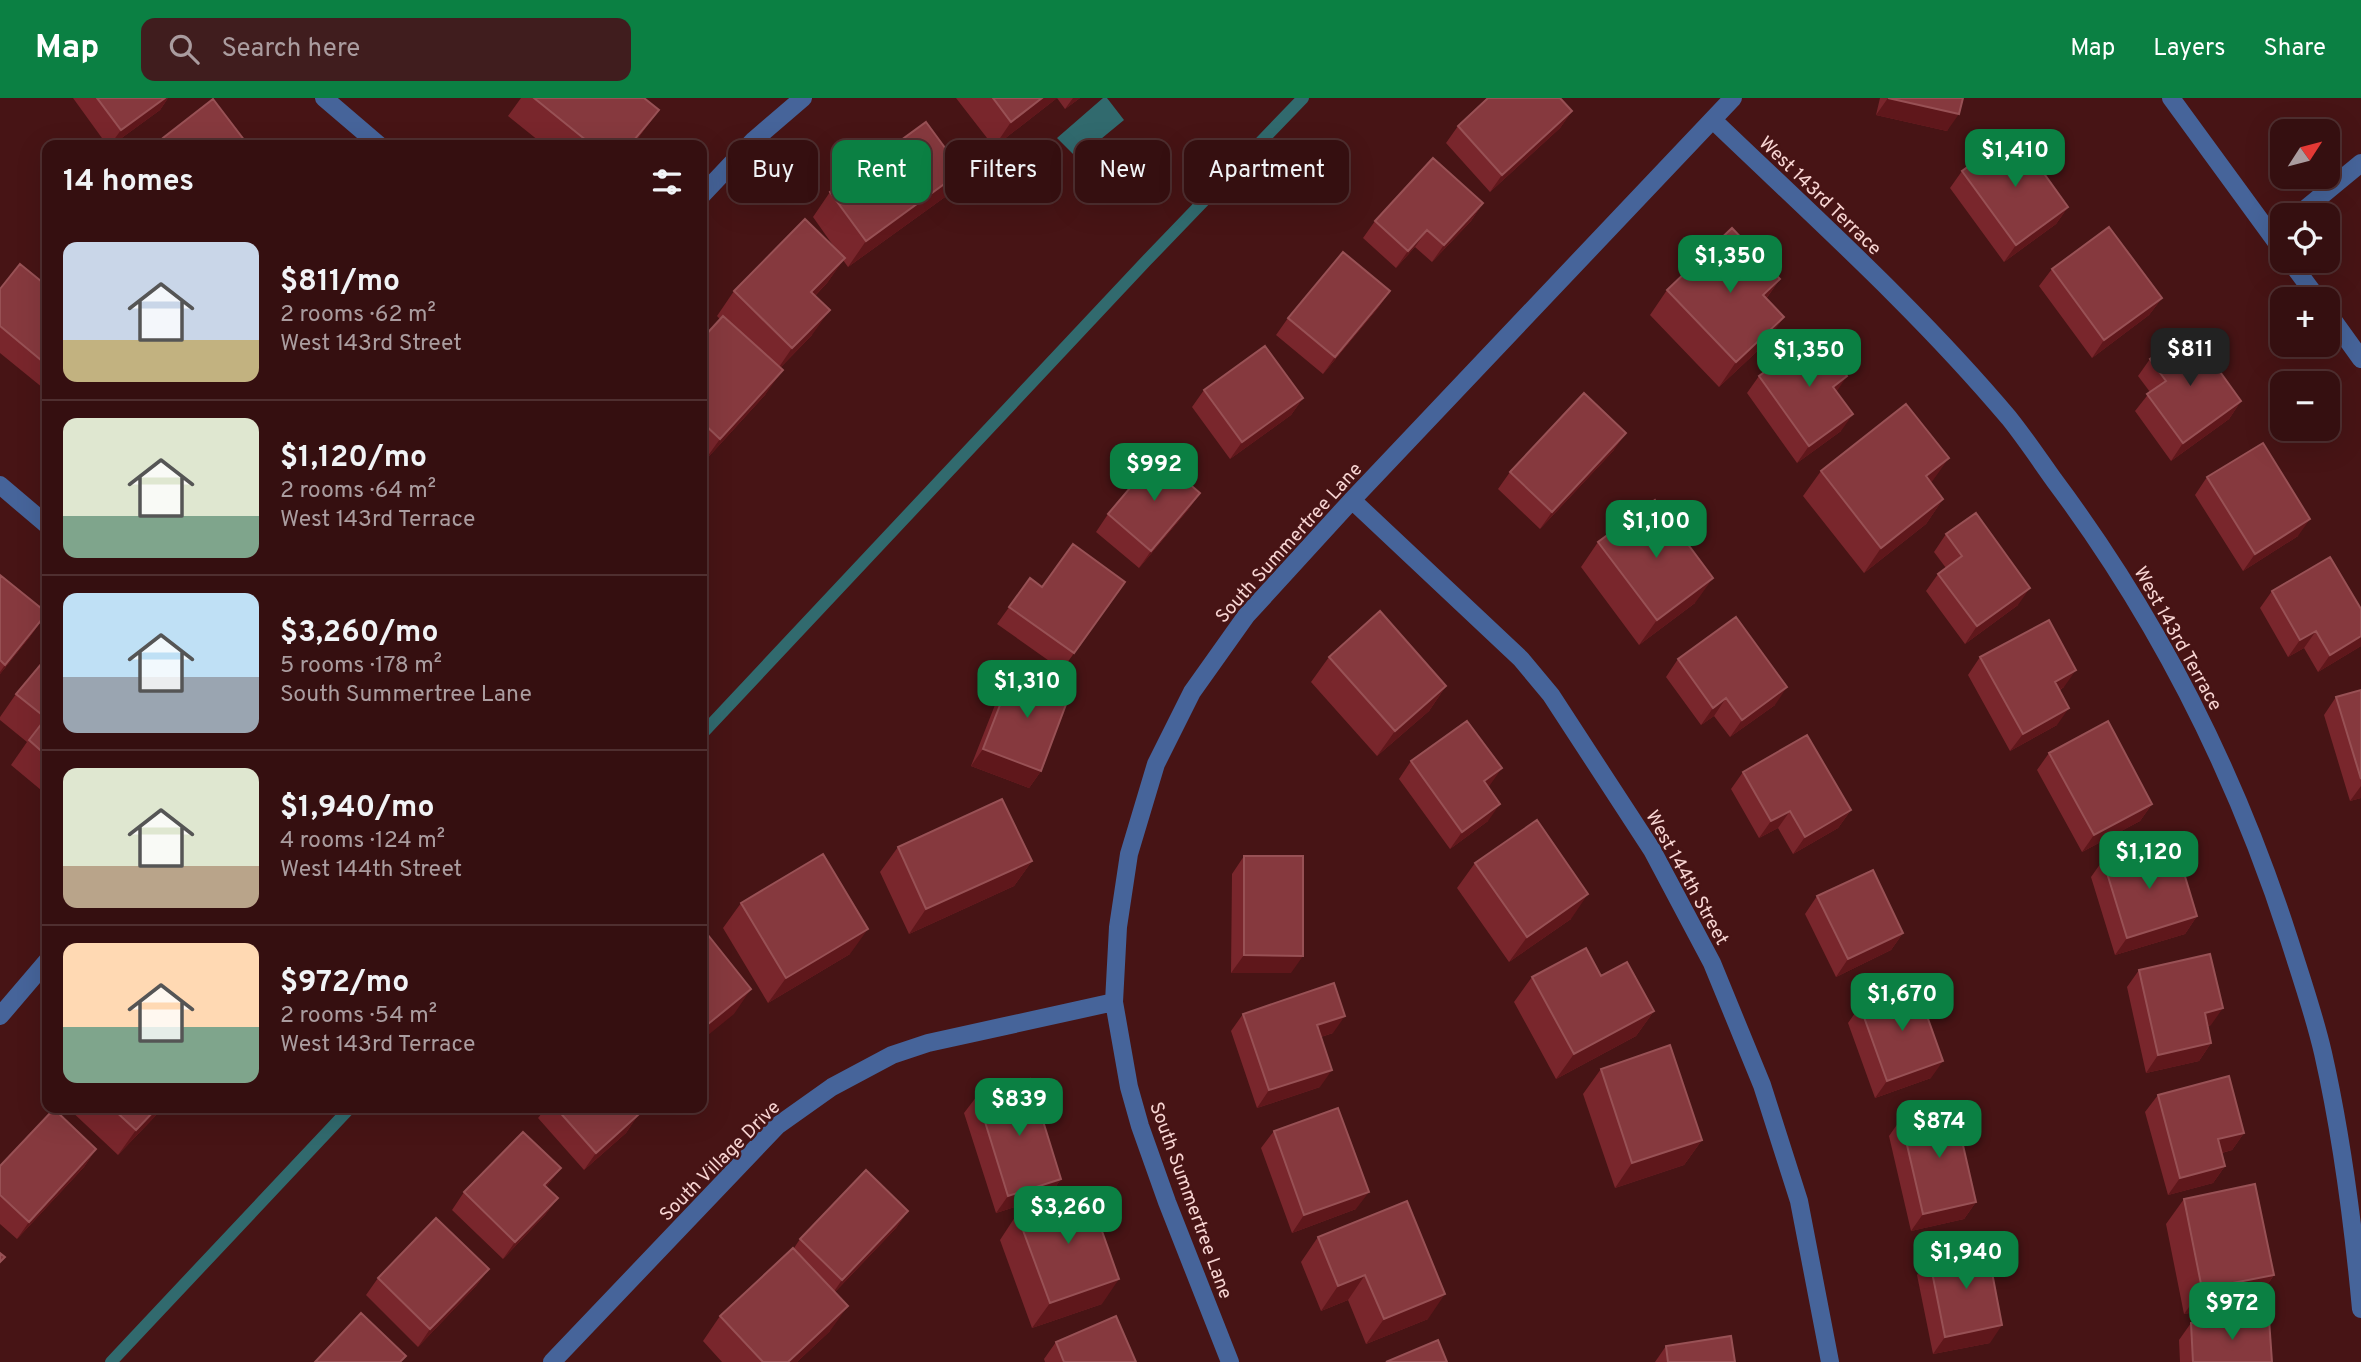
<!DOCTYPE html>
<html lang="en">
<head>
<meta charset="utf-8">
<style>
	:root { --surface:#350f10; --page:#401d1e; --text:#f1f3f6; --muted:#aa9c9f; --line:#4f2f30; --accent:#0b8043 }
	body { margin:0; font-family:Overpass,sans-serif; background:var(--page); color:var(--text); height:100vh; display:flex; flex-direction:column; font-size:26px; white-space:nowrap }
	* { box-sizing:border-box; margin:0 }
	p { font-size:23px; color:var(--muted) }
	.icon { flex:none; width:38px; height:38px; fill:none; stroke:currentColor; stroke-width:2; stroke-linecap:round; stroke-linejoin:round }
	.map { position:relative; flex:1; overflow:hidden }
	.panel { position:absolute; left:42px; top:42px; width:665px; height:973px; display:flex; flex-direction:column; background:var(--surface); border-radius:14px; box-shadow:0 7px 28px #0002,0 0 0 2px var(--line) }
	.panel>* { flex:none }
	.hud { position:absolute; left:728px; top:42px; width:665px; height:63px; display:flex; gap:14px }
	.needle { width:46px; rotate:54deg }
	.buttons { position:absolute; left:2270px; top:21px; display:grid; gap:14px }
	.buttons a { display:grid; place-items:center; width:70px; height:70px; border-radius:14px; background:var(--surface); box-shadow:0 7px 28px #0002,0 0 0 2px var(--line); font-size:35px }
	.price { position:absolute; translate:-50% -60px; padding:0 16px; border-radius:14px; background:var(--accent); color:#fff; font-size:23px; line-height:46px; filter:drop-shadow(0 2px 4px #0008) }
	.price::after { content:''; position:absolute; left:50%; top:42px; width:21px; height:16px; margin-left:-10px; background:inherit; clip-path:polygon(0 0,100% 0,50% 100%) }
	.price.on { background:#222; color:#fff }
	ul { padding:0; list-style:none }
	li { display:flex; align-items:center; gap:21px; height:175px; padding:0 21px }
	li+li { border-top:2px solid var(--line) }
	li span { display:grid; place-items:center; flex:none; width:196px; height:140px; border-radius:14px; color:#555 }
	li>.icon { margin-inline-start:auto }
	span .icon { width:84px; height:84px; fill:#fffc; stroke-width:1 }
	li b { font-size:30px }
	h2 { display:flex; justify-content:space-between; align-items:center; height:84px; padding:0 21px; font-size:30px }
	.pill { padding:0 24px; border-radius:14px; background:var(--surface); box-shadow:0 7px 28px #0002,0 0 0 2px var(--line); font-size:24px; line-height:63px }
	.pill.on { background:var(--accent); color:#fff }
	header { display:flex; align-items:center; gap:42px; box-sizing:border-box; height:98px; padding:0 35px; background:var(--accent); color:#fff }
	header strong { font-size:33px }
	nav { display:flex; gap:38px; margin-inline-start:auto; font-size:24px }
	.search { width:490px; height:63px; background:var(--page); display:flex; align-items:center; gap:18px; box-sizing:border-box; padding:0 24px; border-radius:14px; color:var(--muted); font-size:26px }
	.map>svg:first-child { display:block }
	.water { fill:#316a6e }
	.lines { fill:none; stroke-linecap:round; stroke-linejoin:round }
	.stream { stroke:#316a6e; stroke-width:12 }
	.minor { stroke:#46649a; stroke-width:18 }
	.tertiary { stroke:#46649a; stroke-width:18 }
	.wall { fill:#79262c }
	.shaded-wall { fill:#5f171b }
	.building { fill:#86393e; stroke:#985155; stroke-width:2 }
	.labels { text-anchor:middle; stroke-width:5; stroke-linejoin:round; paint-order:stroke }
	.street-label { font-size:19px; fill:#f8d5d3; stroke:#471415 }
</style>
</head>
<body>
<header>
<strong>Map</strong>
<div class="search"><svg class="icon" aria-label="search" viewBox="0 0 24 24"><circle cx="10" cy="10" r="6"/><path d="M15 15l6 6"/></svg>Search here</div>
<nav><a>Map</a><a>Layers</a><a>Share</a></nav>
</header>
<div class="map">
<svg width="2361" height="1264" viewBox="0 0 2361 1264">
	<rect width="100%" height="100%" fill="#471415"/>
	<path class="water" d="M1103,0H1107L1124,22L1090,50V55L1081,64L1057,40Z"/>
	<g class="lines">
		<path class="stream" d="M702,636L1147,162L1303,0
			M111,1264L350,1010"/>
		<path class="minor" d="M324,0L379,47
			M1713,22C1814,119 1919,213 2009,320C2025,340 2039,361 2054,382C2158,521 2236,676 2289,841C2301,879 2314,916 2323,955C2342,1039 2353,1125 2361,1211
			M2298,117L2361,65
			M0,387L47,427
			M1352,402L1521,561L1551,597L1652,752L1712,865L1762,987L1799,1103L1830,1264
			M552,1264L777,1028L832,989L892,957L928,945L1114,904
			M1230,1264L1167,1104L1140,1028L1129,989L1114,904L1118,829L1129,756L1156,666L1192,594L1246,518L1352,402L1733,0"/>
		<path class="tertiary" d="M2171,0L2282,152
			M702,97L754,42L803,0
			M2290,163L2318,201
			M2328,215L2361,261
			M0,918L47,863"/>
	</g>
	<path class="wall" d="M73,0H168L160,12L112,47H107Z
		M521,0H644L659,12L633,47H544L508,18Z
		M956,0H1057L994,49Z
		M1057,0H1080L1065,11Z
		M1880,0H1963L1947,33L1876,17Z
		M1572,13L1560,30L1490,94L1446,45L1458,28Z
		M163,40L248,47H157Z
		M1962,73L2068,109L2056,126L2004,164L1950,90Z
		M830,94L945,99L848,169L843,162L827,185L815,198L812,237L780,270L765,297L702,366V241L720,221L717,218L734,193L837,153L813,119Z
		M1483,105L1471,123L1432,164L1415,149L1396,170L1363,140L1375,123Z
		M2052,171L2162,200L2149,217L2092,260L2039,188Z
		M1780,181L1766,201V245L1719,289L1650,217L1667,192Z
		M47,188V285L43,290L0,255V191Z
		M1390,193L1378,210L1323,276L1276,237L1288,220Z
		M2150,261L2241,303L2229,321L2171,363L2135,313L2150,294L2138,278Z
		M1759,278L1836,293L1841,333L1797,365L1747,295Z
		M1204,292L1303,300L1291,317L1230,361L1192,309Z
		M1614,352L1540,431L1498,391L1510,374Z
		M1821,373L1931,385L1943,401L1926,426L1864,475L1803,398Z
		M2207,379L2298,438L2243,473L2195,397Z
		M1200,395L1188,412L1139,470L1096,434L1108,416Z
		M1946,436L2018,507L1965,546L1926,493L1938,476L1946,470L1934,454Z
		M1598,444L1695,505L1639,547L1581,469Z
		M0,477L47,515L29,540L0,576Z
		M1030,480L1042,489L1125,484L1062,572L997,526Z
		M2272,493L2361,548L2318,574L2304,550L2288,559L2260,510Z
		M47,559V697L11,667L27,644L0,622V619L16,596Z
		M1329,559L1446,588L1429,613L1377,658L1311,584Z
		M1980,559L2064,589L2060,592L2057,627L2010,653L1968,577Z
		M1678,561L1775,607L1730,639L1714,618L1701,627L1666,579Z
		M1014,571L1041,673L1029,690L971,668L1002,589Z
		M2361,592V700L2350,703L2324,617L2336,599Z
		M2049,655L2152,706L2140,723L2082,754L2037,672Z
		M1411,663L1490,687L1488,688V723L1450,751L1399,681Z
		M1743,674L1851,712L1838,730L1793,756L1778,730L1759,740L1731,691Z
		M898,749L1032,763L1014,788L909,836L880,774Z
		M1244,758L1291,875H1231L1232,776Z
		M2103,762L2159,768L2197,818L2185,836L2115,857L2091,779Z
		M1475,765L1571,821L1509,864L1457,790Z
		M1817,798L1903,835L1891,852L1836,879L1805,816Z
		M741,805L850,856L768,905L723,830Z
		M2139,872L2211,927L2208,928L2211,945L2199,963L2146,975L2127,889Z
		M1601,878L1654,913L1636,938L1556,981L1514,904L1532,879Z
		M1860,908L1931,980L1875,1000L1848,925Z
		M1243,916L1333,935L1321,939L1320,989L1257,1010L1231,933Z
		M1601,971L1702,1042L1684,1067L1615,1090L1583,996Z
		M2158,997L2244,1035L2232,1052L2222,1055L2225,1068L2213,1085L2168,1097L2145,1014Z
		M977,998L1061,1081L1049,1098L996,1115L964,1015Z
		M68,1010H163L118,1057Z
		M546,1010H631L638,1017L626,1035L584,1072L538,1020Z
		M1901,1021L1976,1104L1964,1121L1911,1133L1889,1038Z
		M1274,1033L1356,1111L1292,1135L1261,1050Z
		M96,1051L84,1069L17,1141L0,1126V1068Z
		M561,1070L546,1089L558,1100L545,1117L503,1161L452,1112L464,1094Z
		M2184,1101L2274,1177L2257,1202L2184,1216L2166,1126Z
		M908,1113L896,1130L835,1194L830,1233L797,1264H722L703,1243L720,1218L794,1150L800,1141Z
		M1017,1116L1102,1206L1032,1230L1000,1142Z
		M1318,1139L1428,1221L1366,1246L1348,1202L1321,1213L1301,1164Z
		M1929,1159L1990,1245L1933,1256L1917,1177Z
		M489,1171L476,1188L418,1249L366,1197L378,1180Z
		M2191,1225L2272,1264H2180L2179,1242Z
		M1056,1244L1136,1264H1045L1044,1261Z
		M1666,1248L1735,1264H1655Z"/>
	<path class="shaded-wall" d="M165,0H168L160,12L112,47H110L121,32Z
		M1042,0H1057L994,49L1011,24Z
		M1073,0H1080L1065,11Z
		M1888,0L1959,16L1947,33L1876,17Z
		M659,12L633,47H630Z
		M1572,13L1560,30L1490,94L1502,77Z
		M962,73L945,99L848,169L866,143Z
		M1483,105L1471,123L1432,164L1444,147Z
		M2068,109L2056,126L2004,164L2016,147Z
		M1427,132L1415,149L1396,170L1408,153Z
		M845,160L827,185L794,219L811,194Z
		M1780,181L1762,206L1763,197Z
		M1390,193L1378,210L1323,276L1335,259Z
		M2162,200L2149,217L2092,260L2104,242Z
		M830,212L812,237L775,275L792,250Z
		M1784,219L1766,245L1719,289L1736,264Z
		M783,272L765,297L702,366L720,341Z
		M1847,278L1835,296L1833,289Z
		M1303,300L1291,317L1230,361L1242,344Z
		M2241,303L2229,321L2171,363L2183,345Z
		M1853,316L1841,333L1797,365L1809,348Z
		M1626,335L1614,352L1540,431L1552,414Z
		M1949,360L1931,385L1926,378Z
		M1200,395L1188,412L1139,470L1151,453Z
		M1943,401L1926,426L1864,475L1881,450Z
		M2310,421L2298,438L2243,473L2255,456Z
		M1713,480L1695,505L1639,547L1657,522Z
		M2030,490L2018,507L1965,546L1977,528Z
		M47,515L29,540L0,576V574L5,567Z
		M2316,533L2304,550L2288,559L2300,542Z
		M2361,538V548L2318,574L2330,557Z
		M2076,572L2064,589L2043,601L2055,584Z
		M1446,588L1429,613L1377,658L1395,633Z
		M1787,589L1775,607L1730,639L1742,622Z
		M1726,600L1714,618L1701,627L1713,610Z
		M2069,610L2057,627L2010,653L2023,636Z
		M983,651L1041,673L1029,690L971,668Z
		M1502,670L1490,687L1472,700L1484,683Z
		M2361,688V700L2350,703Z
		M1500,706L1488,723L1450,751L1462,734Z
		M2152,706L2140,723L2082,754L2094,737Z
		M1851,712L1838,730L1793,756L1805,739Z
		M1790,713L1778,730L1759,740L1771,723Z
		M1032,763L1014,788L909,836L926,811Z
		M1588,796L1571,821L1509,864L1527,839Z
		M2197,818L2185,836L2115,857L2127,840Z
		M868,831L850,856L768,905L786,880Z
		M1903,835L1891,852L1836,879L1848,861Z
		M1244,857L1303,858L1291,875H1231Z
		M751,891L734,916L702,942V931Z
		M2223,910L2211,927L2193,932L2205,915Z
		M1654,913L1636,938L1556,981L1574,956Z
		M1345,918L1333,935L1305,944L1317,927Z
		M2211,945L2199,963L2146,975L2158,957Z
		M1943,963L1931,980L1875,1000L1887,983Z
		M1332,972L1320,989L1257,1010L1269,992Z
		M157,1010H163L118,1057L136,1032Z
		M638,1017L626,1035L584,1072L596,1055Z
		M2244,1035L2232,1052L2206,1059L2218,1041Z
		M1702,1042L1684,1067L1615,1090L1632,1065Z
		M96,1051L84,1069L17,1141L29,1124Z
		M2225,1068L2213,1085L2168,1097L2180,1080Z
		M561,1070L548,1087L532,1104L544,1087Z
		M1061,1081L1049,1098L996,1115L1008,1098Z
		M1369,1094L1356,1111L1292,1135L1304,1117Z
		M558,1100L545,1117L503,1161L515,1144Z
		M1976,1104L1964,1121L1911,1133L1923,1116Z
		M908,1113L896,1130L830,1199L842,1182Z
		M489,1171L476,1188L418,1249L430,1231Z
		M1365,1177L1348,1202L1321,1213L1338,1188Z
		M2274,1177L2257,1202L2184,1216L2202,1191Z
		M1119,1181L1102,1206L1032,1230L1050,1205Z
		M1445,1196L1428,1221L1366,1246L1384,1221Z
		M848,1208L830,1233L797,1264H788Z
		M2002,1227L1990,1245L1933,1256L1945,1239Z"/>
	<path class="building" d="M97,0H165L121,32Z
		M534,0H644L659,12L630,47H592Z
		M993,0H1042L1011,24Z
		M1488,0H1560L1572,13L1502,77L1458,28Z
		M1888,0H1963L1959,16Z
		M213,1L248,47H169L163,40Z
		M926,24L962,73L866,143L830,94Z
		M2015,35L2068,109L2016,147L1962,73Z
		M1433,60L1483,105L1444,147L1427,132L1408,153L1375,123Z
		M805,121L845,160L811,194L830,212L792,250L734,193Z
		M2109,129L2162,200L2104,242L2052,171Z
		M1732,130L1780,181L1763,197L1784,219L1736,264L1667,192Z
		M1343,154L1390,193L1335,259L1288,220Z
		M20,166L47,188V267L0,228V191Z
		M723,218L783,272L720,341L702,324V241Z
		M2190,232L2241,303L2183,345L2147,296L2166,283L2150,261Z
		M1816,236L1847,278L1833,289L1853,316L1809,348L1759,278Z
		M1265,248L1303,300L1242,344L1204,292Z
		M1584,295L1626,335L1552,414L1510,374Z
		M1906,306L1949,360L1926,378L1943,401L1881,450L1821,373Z
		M2263,345L2310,421L2255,456L2207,379Z
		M1157,358L1200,395L1151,453L1108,416Z
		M1655,402L1713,480L1657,522L1598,444Z
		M1976,415L2030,490L1977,528L1938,476L1962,458L1946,436Z
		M1073,446L1125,484L1074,555L1009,509L1030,480L1042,489Z
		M2330,459L2361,511V538L2330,557L2316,533L2300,542L2272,493Z
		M0,477L47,515L5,567L0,562Z
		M1380,513L1446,588L1395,633L1329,559Z
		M1736,519L1787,589L1742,622L1726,600L1713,610L1678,561Z
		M2049,522L2076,572L2055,584L2069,610L2023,636L1980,559Z
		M47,559V658L29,642L46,620L16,596Z
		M1014,571L1071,593L1041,673L983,651Z
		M2361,592V681L2336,599Z
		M1467,623L1502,670L1484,683L1500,706L1462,734L1411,663Z
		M2108,623L2152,706L2094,737L2049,655Z
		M1807,637L1851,712L1805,739L1790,713L1771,723L1743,674Z
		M1002,701L1032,763L926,811L898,749Z
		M1537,722L1588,796L1527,839L1475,765Z
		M2153,747L2159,768L2180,762L2197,818L2127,840L2103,762Z
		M823,756L868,831L786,880L741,805Z
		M1244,758H1303V858L1244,857Z
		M1873,772L1903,835L1848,861L1817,798Z
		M704,832L751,891L702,931V834Z
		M1586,850L1601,878L1627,864L1654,913L1574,956L1532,879Z
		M2210,856L2223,910L2205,915L2211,945L2158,957L2139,872Z
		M1334,885L1345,918L1317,927L1332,972L1269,992L1243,916Z
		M1916,887L1943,963L1887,983L1860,908Z
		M1670,947L1702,1042L1632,1065L1601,971Z
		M2229,978L2244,1035L2218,1041L2225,1068L2180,1080L2158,997Z
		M1030,981L1061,1081L1008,1098L977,998Z
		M1954,1008L1976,1104L1923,1116L1901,1021Z
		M112,1010H157L136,1032Z
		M556,1010H631L638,1017L596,1055Z
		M1338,1010L1369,1094L1304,1117L1274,1033Z
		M54,1011L96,1051L29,1124L0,1097V1068Z
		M523,1034L561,1070L544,1087L558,1100L515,1144L464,1094Z
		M866,1072L908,1113L842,1182L800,1141Z
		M2255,1086L2274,1177L2202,1191L2184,1101Z
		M1087,1091L1119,1181L1050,1205L1017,1116Z
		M1407,1103L1445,1196L1384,1221L1365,1177L1338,1188L1318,1139Z
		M436,1120L489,1171L430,1231L378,1180Z
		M1987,1148L2002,1227L1945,1239L1929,1159Z
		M793,1150L848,1208L788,1264H763L720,1218Z
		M0,1155L5,1159L0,1164Z
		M361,1215L406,1258L400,1264H315Z
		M1116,1218L1136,1264H1064L1056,1244Z
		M2269,1221L2272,1264H2193L2191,1225Z
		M1731,1238L1735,1264H1668L1666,1248Z
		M1438,1242L1447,1264H1386Z"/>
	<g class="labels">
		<g class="street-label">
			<text transform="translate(1821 97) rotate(44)" y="7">West 143rd Terrace</text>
			<text transform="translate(1288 444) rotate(-48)" y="7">South Summertree Lane</text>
			<text transform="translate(2179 540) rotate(61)" y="7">West 143rd Terrace</text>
			<text transform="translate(1688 779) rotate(61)" y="7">West 144th Street</text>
			<text transform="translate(719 1062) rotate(-45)" y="7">South Village Drive</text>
			<text transform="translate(1192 1102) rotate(70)" y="7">South Summertree Lane</text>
		</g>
	</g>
</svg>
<div class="buttons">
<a><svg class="needle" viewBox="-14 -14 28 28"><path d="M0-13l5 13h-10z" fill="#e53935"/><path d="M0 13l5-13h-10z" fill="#aa9c9f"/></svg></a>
<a><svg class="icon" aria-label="locate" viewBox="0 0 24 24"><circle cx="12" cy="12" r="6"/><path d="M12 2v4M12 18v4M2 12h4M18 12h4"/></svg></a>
<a>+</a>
<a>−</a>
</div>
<b class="price" style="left:2015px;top:91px">$1,410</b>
<b class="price" style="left:1730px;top:197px">$1,350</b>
<b class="price on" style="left:2190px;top:290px">$811</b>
<b class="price" style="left:1809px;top:291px">$1,350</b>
<b class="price" style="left:1154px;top:405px">$992</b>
<b class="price" style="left:1656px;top:462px">$1,100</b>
<b class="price" style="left:1027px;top:622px">$1,310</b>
<b class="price" style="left:2149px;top:793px">$1,120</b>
<b class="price" style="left:1902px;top:935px">$1,670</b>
<b class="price" style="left:1019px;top:1040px">$839</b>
<b class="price" style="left:1939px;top:1062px">$874</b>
<b class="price" style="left:1068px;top:1148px">$3,260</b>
<b class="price" style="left:1966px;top:1193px">$1,940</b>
<b class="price" style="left:2232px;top:1244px">$972</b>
<div class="hud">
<a class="pill">Buy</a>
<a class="pill on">Rent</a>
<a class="pill">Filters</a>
<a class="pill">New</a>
<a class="pill">Apartment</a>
</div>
<section class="panel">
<h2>14 homes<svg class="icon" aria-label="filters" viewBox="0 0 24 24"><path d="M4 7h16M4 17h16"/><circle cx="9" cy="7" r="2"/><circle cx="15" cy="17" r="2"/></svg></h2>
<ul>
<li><span style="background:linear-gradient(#c9d6e8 70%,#c2b280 0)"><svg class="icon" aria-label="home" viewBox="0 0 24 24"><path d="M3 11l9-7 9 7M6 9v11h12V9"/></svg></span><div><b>$811/mo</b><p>2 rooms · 62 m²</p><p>West 143rd Street</p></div></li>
<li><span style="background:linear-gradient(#dfe7d0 70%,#7fa58c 0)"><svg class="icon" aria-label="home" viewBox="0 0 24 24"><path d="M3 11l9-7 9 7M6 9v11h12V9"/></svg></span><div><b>$1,120/mo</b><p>2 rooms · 64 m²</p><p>West 143rd Terrace</p></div></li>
<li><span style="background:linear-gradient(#bfe0f5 60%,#9aa5b1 0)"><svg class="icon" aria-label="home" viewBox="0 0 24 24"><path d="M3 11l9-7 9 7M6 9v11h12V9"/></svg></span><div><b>$3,260/mo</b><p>5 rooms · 178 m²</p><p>South Summertree Lane</p></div></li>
<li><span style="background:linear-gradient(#dfe7d0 70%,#b9a48a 0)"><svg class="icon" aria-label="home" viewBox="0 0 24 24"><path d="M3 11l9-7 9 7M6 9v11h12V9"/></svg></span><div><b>$1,940/mo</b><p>4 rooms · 124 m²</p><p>West 144th Street</p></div></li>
<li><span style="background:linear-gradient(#ffd9b3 60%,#7fa58c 0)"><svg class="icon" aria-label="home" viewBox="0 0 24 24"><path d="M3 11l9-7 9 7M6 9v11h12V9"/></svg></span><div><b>$972/mo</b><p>2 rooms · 54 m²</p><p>West 143rd Terrace</p></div></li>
</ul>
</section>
</div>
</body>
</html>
